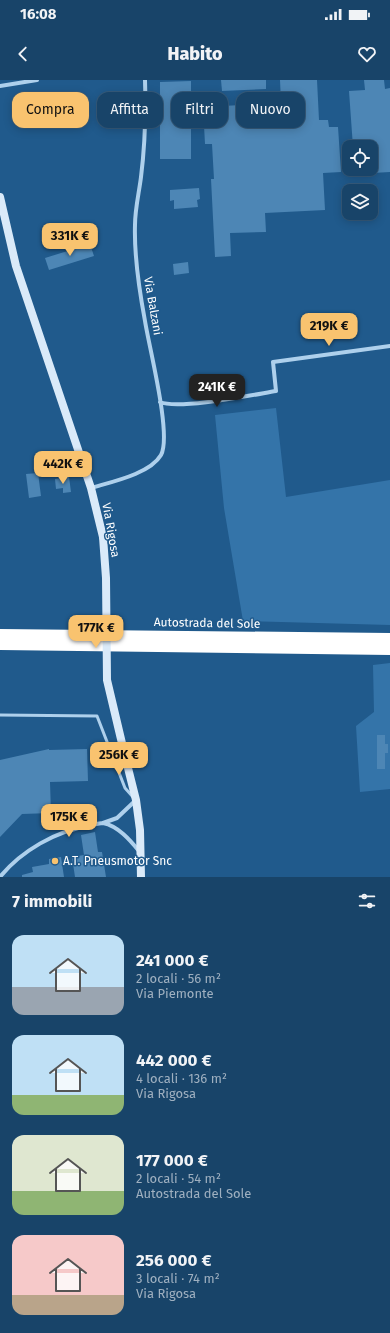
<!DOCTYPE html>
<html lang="it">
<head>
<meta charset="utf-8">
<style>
	:root { --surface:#184469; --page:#214b6f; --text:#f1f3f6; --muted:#9fb0c0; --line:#365c7d; --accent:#f9c36f }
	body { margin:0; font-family:"Fira Sans",sans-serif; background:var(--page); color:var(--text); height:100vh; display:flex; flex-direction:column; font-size:15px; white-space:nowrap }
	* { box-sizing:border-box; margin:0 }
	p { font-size:13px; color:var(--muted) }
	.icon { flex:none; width:22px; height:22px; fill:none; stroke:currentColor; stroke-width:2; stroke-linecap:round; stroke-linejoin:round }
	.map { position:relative; height:797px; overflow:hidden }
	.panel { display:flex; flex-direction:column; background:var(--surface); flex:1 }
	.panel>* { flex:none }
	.top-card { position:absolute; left:12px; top:12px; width:366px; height:36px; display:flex; gap:8px }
	.controls { position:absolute; left:342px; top:60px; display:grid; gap:8px }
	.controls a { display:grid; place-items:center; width:36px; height:36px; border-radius:8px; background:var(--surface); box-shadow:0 2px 10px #0003,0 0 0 1px var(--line); font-size:20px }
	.price { position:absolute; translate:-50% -34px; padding:0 9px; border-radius:8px; background:var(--accent); color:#111; font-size:13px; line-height:26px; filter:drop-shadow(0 1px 2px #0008) }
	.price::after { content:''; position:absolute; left:50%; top:24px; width:12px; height:9px; margin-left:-6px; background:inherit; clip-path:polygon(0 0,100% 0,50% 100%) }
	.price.on { background:#222; color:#fff }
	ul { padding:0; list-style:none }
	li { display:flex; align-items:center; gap:12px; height:100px; padding:0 12px }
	li span { display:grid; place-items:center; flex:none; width:112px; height:80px; border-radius:12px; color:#555 }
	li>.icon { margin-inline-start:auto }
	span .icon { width:48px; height:48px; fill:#fffc; stroke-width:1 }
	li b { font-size:17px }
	h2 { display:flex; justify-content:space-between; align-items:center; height:48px; padding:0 12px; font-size:17px }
	.chip { padding:0 14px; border-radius:12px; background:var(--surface); box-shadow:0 2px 10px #0003,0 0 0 1px var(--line); font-size:14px; line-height:36px }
	.chip.on { background:var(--accent); color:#111 }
	.status { display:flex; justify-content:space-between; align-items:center; height:28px; padding:0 20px; background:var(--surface); direction:ltr }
	.status svg { height:11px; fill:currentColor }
	header { display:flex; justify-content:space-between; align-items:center; height:52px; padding:0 12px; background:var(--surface); font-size:18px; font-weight:800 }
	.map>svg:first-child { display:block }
	.green { fill:#3474a9 }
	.building { fill:#4d86b5 }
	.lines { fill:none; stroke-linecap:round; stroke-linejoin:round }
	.lane { stroke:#aed0ec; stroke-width:3 }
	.street { stroke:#aed0ec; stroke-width:4 }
	.secondary { stroke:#daeaf9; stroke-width:8 }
	.highway { stroke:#fff; stroke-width:12 }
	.secondary-bridge { stroke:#daeaf9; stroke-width:8 }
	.poi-dot { fill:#f9c36f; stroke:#205a8c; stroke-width:1.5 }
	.labels { text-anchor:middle; stroke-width:3; stroke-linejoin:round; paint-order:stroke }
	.street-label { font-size:12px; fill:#fff; stroke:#205a8c }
	.poi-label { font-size:12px; fill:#fff; stroke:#205a8c; text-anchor:start }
</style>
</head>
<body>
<div class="status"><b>16:08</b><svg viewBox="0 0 49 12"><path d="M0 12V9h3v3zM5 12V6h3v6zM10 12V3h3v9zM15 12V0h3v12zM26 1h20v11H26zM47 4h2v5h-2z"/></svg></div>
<header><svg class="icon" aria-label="back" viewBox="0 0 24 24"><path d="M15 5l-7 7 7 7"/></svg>Habito<svg class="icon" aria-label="heart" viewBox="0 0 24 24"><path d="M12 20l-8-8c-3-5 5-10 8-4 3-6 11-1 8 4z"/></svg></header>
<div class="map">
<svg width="390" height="797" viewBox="0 0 390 797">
	<rect width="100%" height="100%" fill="#205a8c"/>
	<path class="green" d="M276,328L286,417L390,400V545L243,541L224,428L215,335Z
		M390,583V709L360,712L356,646L374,632L373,585Z"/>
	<path class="building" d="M221,0H266V9L222,11Z
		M280,0H317L319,40H328L329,47H338L341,92L323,93L325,130L265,133L266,152L230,153L231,176L215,177L211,99H214L212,64H205L203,27L281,23Z
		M364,0H384L385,9L390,8V92L355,94V89H371V67H353L349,11L365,10Z
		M191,1V79H160V2Z
		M199,108L200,119L197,120L198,127L174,129V120L170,121V110Z
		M90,164L94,176L49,190L45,178Z
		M188,182L189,193L174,195L173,184Z
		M38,393L41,416L29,418L26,394Z
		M69,397L71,412L63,413V408L56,409L55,399Z
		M377,655H385V664H388V673H385V689H377Z
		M49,669V670L87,669L88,701L50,702L51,733L22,734L0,757V680Z
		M95,752L98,772H102L106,797H75L72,777L84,775L81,755Z
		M61,777L64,797H22V795L33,792L32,787L49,784V779Z"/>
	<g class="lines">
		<path class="lane" d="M0,635L97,636L125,708L133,717"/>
		<path class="street" d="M0,6L37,0
			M160,322C178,330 252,315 276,311L273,282L390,266
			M91,408C111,402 150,394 161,375C172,355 149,267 145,241C139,209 134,177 135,145C135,129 139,113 141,97C145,65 146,32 145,0
			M103,743L117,738L136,720
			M0,797C21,771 56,751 88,746C93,745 99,743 103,743C118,746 130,760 139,771"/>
		<path class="secondary" d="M0,117L16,186L91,408L103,457
			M125,676L136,720L140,750L141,797"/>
		<path class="highway" d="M0,555L390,559
			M0,564L390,569"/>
		<path class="secondary-bridge" d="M103,457L106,498L107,600L125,676"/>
	</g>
	<circle class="poi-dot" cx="55" cy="781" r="4"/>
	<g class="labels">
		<g class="street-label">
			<text transform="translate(153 226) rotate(80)" y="4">Via Balzani</text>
			<text transform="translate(111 450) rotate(80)" y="4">Via Rigosa</text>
			<text transform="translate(207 543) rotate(1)" y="4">Autostrada del Sole</text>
		</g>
		<g class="poi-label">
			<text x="63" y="785">A.T. Pneusmotor Snc</text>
		</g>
	</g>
</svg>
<div class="controls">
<a><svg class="icon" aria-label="locate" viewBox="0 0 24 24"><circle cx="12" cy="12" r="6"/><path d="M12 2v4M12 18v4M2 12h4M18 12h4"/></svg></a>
<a><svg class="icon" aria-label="layers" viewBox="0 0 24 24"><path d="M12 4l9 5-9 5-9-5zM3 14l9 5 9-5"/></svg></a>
</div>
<b class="price" style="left:70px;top:177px">331K €</b>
<b class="price" style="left:329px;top:267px">219K €</b>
<b class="price on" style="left:217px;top:328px">241K €</b>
<b class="price" style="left:63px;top:405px">442K €</b>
<b class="price" style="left:96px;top:569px">177K €</b>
<b class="price" style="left:119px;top:696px">256K €</b>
<b class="price" style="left:69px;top:758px">175K €</b>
<div class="top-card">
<a class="chip on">Compra</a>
<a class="chip">Affitta</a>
<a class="chip">Filtri</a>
<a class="chip">Nuovo</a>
</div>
</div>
<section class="panel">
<h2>7 immobili<svg class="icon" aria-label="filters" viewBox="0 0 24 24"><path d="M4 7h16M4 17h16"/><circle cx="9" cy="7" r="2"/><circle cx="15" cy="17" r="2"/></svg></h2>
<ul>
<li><span style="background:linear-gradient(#bfe0f5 65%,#9aa5b1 0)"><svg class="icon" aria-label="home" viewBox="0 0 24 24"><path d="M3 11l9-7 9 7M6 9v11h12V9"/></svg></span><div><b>241 000 €</b><p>2 locali · 56 m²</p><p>Via Piemonte</p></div></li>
<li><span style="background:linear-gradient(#bfe0f5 75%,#8fb573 0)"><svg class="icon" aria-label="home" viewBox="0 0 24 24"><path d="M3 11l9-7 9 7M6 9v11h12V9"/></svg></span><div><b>442 000 €</b><p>4 locali · 136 m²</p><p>Via Rigosa</p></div></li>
<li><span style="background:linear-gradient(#dfe7d0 70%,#8fb573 0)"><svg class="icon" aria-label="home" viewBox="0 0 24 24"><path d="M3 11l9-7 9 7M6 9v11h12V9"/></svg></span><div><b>177 000 €</b><p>2 locali · 54 m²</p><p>Autostrada del Sole</p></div></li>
<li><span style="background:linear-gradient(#f6c9c9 75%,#b9a48a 0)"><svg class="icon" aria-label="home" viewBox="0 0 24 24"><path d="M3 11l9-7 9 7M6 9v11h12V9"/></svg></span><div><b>256 000 €</b><p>3 locali · 74 m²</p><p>Via Rigosa</p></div></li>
</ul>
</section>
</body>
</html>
